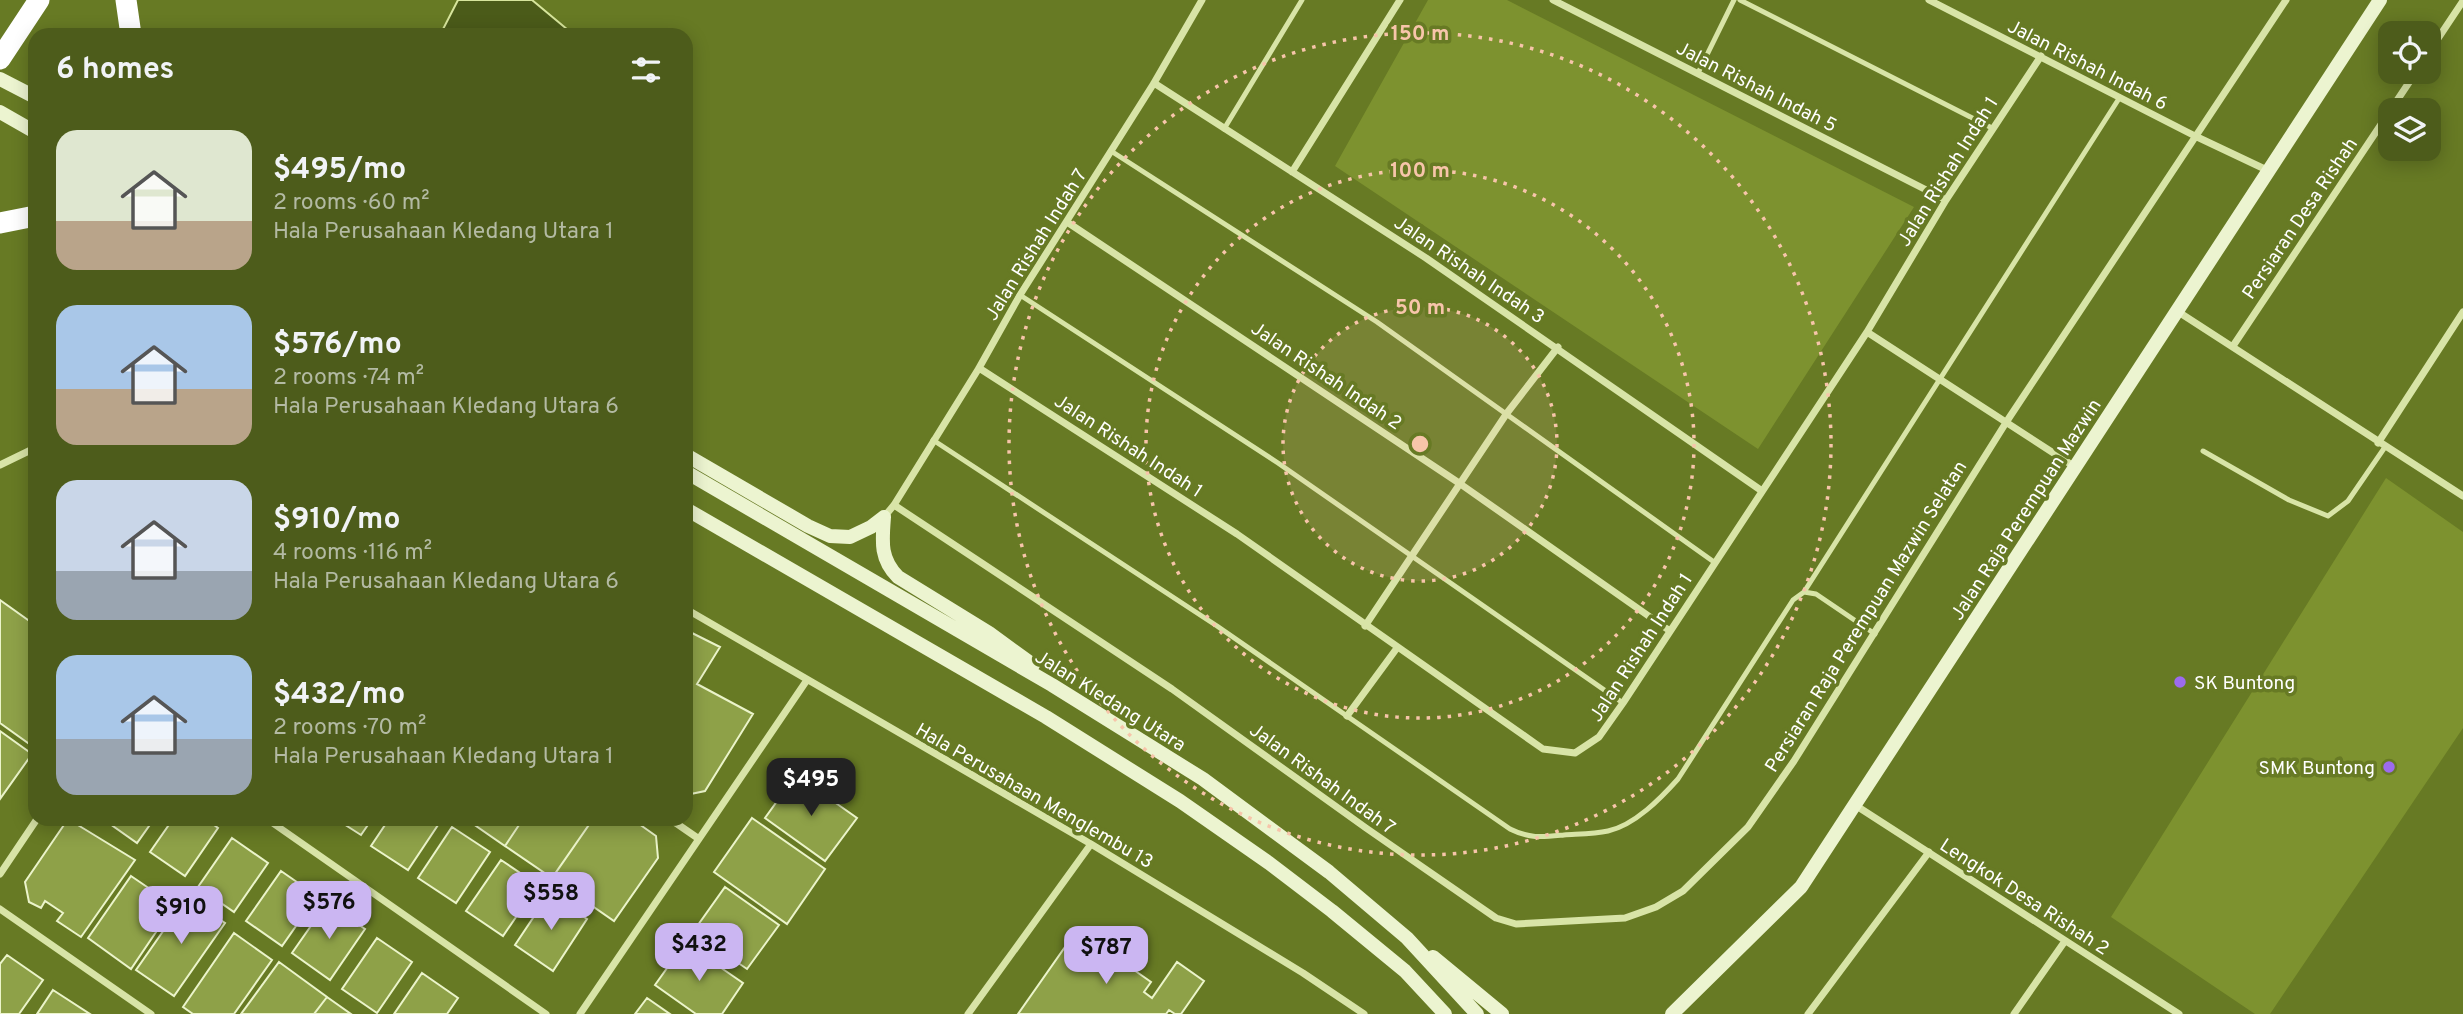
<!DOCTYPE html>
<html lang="en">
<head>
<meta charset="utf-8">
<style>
	:root { --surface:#4d5c1b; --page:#576528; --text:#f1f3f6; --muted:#b3baa3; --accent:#cbb6f2 }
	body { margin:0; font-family:Overpass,sans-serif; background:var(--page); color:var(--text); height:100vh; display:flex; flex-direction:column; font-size:26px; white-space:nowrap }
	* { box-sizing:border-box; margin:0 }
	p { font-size:23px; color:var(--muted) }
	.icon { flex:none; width:38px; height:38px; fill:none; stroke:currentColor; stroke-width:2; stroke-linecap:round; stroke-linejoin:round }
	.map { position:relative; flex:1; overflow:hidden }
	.sheet { position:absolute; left:28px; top:28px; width:665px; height:798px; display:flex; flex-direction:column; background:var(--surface); border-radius:21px; box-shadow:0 4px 18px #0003 }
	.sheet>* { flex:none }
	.fabs { position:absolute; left:2378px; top:21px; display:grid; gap:14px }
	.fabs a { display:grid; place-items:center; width:63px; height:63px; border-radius:14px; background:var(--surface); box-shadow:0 4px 18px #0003; font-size:35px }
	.price { position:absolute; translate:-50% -60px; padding:0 16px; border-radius:14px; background:var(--accent); color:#111; font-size:23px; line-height:46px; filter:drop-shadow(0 2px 4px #0008) }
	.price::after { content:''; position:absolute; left:50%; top:42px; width:21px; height:16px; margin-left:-10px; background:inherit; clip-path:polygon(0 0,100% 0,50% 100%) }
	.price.active { background:#222; color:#fff }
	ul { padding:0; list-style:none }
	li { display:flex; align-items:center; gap:21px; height:175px; padding:0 28px }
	li span { display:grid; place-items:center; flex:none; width:196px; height:140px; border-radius:21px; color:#555 }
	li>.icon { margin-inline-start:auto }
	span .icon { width:84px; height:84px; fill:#fffc; stroke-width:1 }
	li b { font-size:30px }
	h2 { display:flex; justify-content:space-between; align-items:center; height:84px; padding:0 28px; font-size:30px }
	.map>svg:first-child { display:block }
	.green { fill:#7d922f }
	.water { fill:#4b5b19; stroke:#d7e59c; stroke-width:2 }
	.building { fill:#8ea148; stroke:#ebf4ca; stroke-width:2 }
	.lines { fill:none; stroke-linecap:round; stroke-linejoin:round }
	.lane { stroke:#d8e4a7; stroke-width:5 }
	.street { stroke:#d8e4a7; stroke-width:7 }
	.secondary { stroke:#ecf4d0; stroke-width:14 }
	.highway { stroke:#fff; stroke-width:21 }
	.ring { fill:none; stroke:#f7c5aa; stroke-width:3.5; stroke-dasharray:3.5 7 }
	.poi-dot { fill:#9c6bee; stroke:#677a24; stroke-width:2.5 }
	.labels { text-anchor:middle; stroke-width:7; stroke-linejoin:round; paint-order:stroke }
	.street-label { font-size:19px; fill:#fff; stroke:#677a24 }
	.poi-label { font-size:19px; fill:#fff; stroke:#677a24; text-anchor:start }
	.centre { fill:#f7c5aa; stroke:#677a24; stroke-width:3.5 }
	.ring-label { font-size:21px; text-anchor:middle; font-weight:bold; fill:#f7c5aa; stroke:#677a24; stroke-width:7; stroke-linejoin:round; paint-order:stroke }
</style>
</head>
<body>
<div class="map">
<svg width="2463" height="1014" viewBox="0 0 2463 1014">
	<rect width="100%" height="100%" fill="#677a24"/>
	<path class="green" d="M1428,0H1507L1914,207L1758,449L1335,166Z
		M2386,478L2463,532V728L2270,1014H2255L2111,917Z"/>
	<path class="water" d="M458,0H532L574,35H440Z"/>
	<path class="building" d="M0,600L35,625V748L0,723Z
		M686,630L720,647L697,684L753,714L705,791L686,795Z
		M0,731L32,754L0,799Z
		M796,775L857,818L825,861L765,818Z
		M752,818L825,869L787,924L714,872Z
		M68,819L135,860L81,937L57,921L63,913L45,901L41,908L29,902L25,882Z
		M103,819H154L137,843Z
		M173,819H206L218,828L185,876L150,852Z
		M336,819H372L361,835Z
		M389,819H442L408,870L371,846Z
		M466,819H523L505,846Z
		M523,819H593L552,878L505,846Z
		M593,819H632L656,836L658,858L614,921L552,878Z
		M452,827L490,852L456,903L418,878Z
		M232,838L268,863L234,912L198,887Z
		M501,860L538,885L503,936L466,911Z
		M281,871L317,896L282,946L246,921Z
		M131,876L169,902L151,929L156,932L131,969L88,938Z
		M725,887L779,925L747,969L693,932Z
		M549,894L587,919L553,971L515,945Z
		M187,897L225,923L174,996L136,970Z
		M327,903L365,929L330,980L292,953Z
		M1077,930L1151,982L1144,992L1152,998L1177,962L1204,981L1181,1014H1175L1169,1010L1166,1014H1018Z
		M234,933L272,960L234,1014H193L183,1007Z
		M377,938L412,962L377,1013L342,989Z
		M685,943L743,983L722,1014H696L655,985Z
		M7,955L43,980L19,1014H0V964Z
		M279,962L327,997L314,1014H241Z
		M422,973L458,998L447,1014H394Z
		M53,990L90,1014H37Z
		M327,997L351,1014H314Z
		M647,998L670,1014H635Z"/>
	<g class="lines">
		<path class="lane" d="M1740,0L1992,128
			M1698,73L1734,0
			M1224,129L1302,0
			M1111,151L1377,322L1714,562
			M1020,295L1278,463L1623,703
			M933,440L1217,626L1510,829C1530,839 1543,837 1564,835C1578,834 1594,834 1608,831C1635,825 1661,798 1678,779L1793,600L1804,592L2120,97
			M2203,451L2289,500L2328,516L2348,501L2385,447
			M1804,592L1816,594L1875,634"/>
		<path class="street" d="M1553,0L1946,200
			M1929,0L2195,136L2269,171
			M2429,52L2463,1
			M1154,83L1426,258L1762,491
			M1292,172L1400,0
			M1067,222L1459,483L1670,631
			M2177,311L2463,496
			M1867,332L2075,467
			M2233,346L2416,72
			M979,368L1237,534L1543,749L1575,753L1599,737L1623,703L1867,332L1946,200L2041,56
			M2378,443L2463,312
			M0,465L35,448
			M894,505L1172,689L1366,828L1496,918L1516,924L1625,918L1656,907L1683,891L1748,827L1794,761L2007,421L2286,0
			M884,517L894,505L979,368L1020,295L1154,83L1202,0
			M686,609L1091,844L1303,973L1364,1014
			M1365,626L1507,413L1558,347
			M1347,716L1397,648
			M1855,805L2179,1014
			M267,819L546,1014
			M670,819L699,839
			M0,874L37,819
			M0,909L151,1014
			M580,1014L807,680
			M968,1014L1091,844
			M1808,1014L1929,852
			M2014,1014L2065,941"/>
		<path class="secondary" d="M0,79L35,97
			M0,112L35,132
			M686,455L808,526L830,536L850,537L871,527L884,517
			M686,472L1052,685L1203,779L1329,872L1407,938L1477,1014
			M686,509L1046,717L1180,801L1269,863L1332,911L1405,971L1445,1014
			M884,517C882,542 880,559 898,577L989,633L1033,665
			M1433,957L1502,1014
			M1672,1014L1801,887L2380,0"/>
		<path class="highway" d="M126,0L131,35
			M0,59L39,0
			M0,223L35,216"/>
	</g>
	<circle cx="1420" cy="444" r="137" fill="#f7c5aa" fill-opacity=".12"/>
	<g class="ring">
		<circle cx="1420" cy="444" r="137"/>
		<circle cx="1420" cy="444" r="274"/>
		<circle cx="1420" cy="444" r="411"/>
	</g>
	<g class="poi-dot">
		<circle cx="2180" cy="682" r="7"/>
		<circle cx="2389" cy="767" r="7"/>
	</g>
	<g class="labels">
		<g class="street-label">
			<text transform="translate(2088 64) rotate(27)" y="7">Jalan Rishah Indah 6</text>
			<text transform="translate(1757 86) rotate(27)" y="7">Jalan Rishah Indah 5</text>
			<text transform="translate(1947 171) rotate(-58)" y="7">Jalan Rishah Indah 1</text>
			<text transform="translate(2299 218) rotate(-56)" y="7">Persiaran Desa Rishah</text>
			<text transform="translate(1035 244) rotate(-58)" y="7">Jalan Rishah Indah 7</text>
			<text transform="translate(1470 269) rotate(34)" y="7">Jalan Rishah Indah 3</text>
			<text transform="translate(1327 375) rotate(34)" y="7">Jalan Rishah Indah 2</text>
			<text transform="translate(1129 445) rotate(33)" y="7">Jalan Rishah Indah 1</text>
			<text transform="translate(2025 509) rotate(-57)" y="7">Jalan Raja Perempuan Mazwin</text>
			<text transform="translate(1865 616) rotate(-58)" y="7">Persiaran Raja Perempuan Mazwin Selatan</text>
			<text transform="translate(1640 647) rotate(-57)" y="7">Jalan Rishah Indah 1</text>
			<text transform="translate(1111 700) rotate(32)" y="7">Jalan Kledang Utara</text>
			<text transform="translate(1323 778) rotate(36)" y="7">Jalan Rishah Indah 7</text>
			<text transform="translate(1035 795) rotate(30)" y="7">Hala Perusahaan Menglembu 13</text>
			<text transform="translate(2025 896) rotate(33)" y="7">Lengkok Desa Rishah 2</text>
		</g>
		<g class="poi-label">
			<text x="2194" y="689">SK Buntong</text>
			<text x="2375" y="774" text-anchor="end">SMK Buntong</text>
		</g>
	</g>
	<circle cx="1420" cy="444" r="10" class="centre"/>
	<g class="ring-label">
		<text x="1420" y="40">150 m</text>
		<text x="1420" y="177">100 m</text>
		<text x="1420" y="314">50 m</text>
	</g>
</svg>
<div class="fabs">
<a><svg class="icon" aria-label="locate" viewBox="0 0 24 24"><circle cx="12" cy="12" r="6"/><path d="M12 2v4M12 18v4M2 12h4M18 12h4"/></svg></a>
<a><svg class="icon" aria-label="layers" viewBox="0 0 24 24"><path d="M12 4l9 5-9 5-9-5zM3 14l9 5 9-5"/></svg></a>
</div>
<b class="price active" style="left:811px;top:818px">$495</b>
<b class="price" style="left:551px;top:932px">$558</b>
<b class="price" style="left:329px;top:941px">$576</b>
<b class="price" style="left:181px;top:946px">$910</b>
<b class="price" style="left:699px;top:983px">$432</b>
<b class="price" style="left:1106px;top:986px">$787</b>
<section class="sheet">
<h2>6 homes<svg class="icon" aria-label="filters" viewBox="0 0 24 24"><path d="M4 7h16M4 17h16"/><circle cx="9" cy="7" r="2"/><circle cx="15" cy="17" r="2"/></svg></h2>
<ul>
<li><span style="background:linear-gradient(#dfe7d0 65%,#b9a48a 0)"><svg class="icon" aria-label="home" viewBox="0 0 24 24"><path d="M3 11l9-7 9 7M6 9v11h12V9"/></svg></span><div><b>$495/mo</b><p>2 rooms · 60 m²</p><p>Hala Perusahaan Kledang Utara 1</p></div></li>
<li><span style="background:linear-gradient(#a9c7e8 60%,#b9a48a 0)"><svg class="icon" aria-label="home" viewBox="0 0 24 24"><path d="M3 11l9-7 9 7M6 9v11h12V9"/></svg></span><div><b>$576/mo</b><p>2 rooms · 74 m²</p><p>Hala Perusahaan Kledang Utara 6</p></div></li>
<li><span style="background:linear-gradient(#c9d6e8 65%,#9aa5b1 0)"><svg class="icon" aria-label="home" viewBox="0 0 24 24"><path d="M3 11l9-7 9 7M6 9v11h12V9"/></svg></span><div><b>$910/mo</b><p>4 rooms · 116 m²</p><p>Hala Perusahaan Kledang Utara 6</p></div></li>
<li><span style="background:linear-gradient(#a9c7e8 60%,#9aa5b1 0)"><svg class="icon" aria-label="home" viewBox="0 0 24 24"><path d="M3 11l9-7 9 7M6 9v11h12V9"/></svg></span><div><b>$432/mo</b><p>2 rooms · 70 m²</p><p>Hala Perusahaan Kledang Utara 1</p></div></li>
</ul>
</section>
</div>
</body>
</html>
